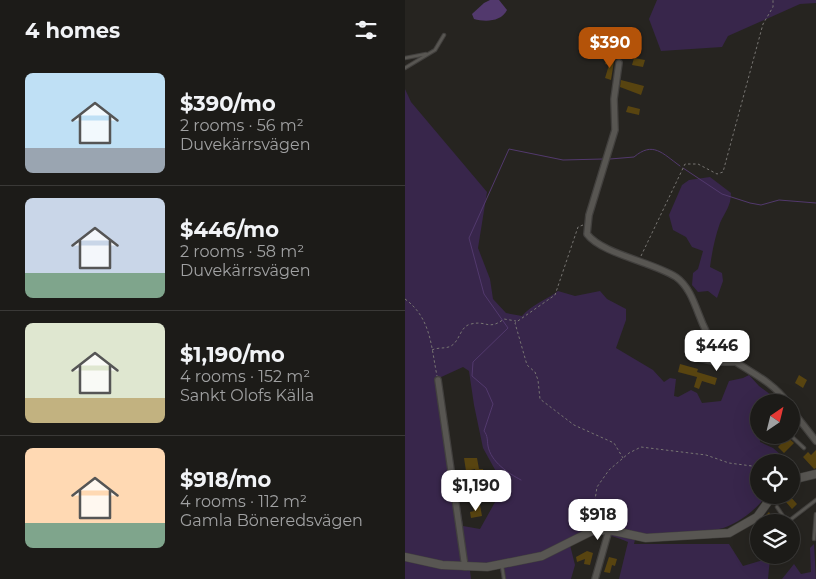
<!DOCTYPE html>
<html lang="en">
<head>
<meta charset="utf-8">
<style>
	:root { --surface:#1c1b18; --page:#252421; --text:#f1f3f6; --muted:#a0a1a2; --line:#3a3937; --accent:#b45309 }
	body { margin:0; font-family:Montserrat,sans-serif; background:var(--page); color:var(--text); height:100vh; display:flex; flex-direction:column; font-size:19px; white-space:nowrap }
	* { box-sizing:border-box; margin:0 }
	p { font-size:16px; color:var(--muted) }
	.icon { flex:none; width:28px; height:28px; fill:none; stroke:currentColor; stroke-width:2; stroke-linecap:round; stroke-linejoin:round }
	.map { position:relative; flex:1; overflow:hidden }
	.details { display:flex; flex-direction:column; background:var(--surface); width:405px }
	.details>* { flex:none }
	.needle { width:32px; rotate:35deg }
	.buttons { position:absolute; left:345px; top:394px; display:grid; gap:10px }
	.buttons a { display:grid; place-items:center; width:50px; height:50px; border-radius:50%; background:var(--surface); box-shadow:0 5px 20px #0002,0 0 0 1px var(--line); font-size:25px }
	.price { position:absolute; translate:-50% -42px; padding:0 11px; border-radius:10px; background:#fff; color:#222; font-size:16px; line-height:32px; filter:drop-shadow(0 1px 2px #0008) }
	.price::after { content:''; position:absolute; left:50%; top:30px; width:15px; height:11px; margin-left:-8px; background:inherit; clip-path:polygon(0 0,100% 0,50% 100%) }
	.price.selected { background:var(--accent); color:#fff }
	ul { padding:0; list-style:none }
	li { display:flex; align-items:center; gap:15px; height:125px; padding:0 25px }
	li+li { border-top:1px solid var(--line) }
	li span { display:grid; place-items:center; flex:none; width:140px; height:100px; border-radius:8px; color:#555 }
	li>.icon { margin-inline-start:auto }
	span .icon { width:60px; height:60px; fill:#fffc; stroke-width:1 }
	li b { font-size:21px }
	h2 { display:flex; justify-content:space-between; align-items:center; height:60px; padding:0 25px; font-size:21px }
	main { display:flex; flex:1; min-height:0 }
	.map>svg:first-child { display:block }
	.green { fill:#38264b; fill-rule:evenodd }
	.water { fill:#52396d }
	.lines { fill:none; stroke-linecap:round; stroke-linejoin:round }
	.stream { stroke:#52396d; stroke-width:1 }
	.building { fill:#584410 }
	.lane-casing { stroke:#42403e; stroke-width:4.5 }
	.street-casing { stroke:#42403e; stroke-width:8 }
	.secondary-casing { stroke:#42403e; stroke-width:9 }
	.path { stroke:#777572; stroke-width:1; stroke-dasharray:2.5 2.5; stroke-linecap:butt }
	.lane { stroke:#585652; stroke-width:2.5 }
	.street { stroke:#585652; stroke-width:5.5 }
	.secondary { stroke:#585652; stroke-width:8 }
</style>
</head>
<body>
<main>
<section class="details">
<h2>4 homes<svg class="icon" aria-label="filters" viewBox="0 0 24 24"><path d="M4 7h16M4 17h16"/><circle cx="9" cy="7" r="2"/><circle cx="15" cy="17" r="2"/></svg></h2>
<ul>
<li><span style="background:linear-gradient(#bfe0f5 75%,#9aa5b1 0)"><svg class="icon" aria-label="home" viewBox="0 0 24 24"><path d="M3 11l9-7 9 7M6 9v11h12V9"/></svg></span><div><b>$390/mo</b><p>2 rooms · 56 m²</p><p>Duvekärrsvägen</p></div></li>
<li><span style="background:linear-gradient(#c9d6e8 75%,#7fa58c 0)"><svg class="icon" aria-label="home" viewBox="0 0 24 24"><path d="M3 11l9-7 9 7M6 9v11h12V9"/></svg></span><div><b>$446/mo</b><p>2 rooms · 58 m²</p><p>Duvekärrsvägen</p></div></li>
<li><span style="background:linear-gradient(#dfe7d0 75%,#c2b280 0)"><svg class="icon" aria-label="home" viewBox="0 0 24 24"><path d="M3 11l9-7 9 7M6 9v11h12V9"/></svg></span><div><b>$1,190/mo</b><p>4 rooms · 152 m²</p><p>Sankt Olofs Källa</p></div></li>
<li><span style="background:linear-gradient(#ffd9b3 75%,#7fa58c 0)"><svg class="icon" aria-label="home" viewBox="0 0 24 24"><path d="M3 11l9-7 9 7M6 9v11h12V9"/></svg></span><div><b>$918/mo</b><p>4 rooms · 112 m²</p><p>Gamla Böneredsvägen</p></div></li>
</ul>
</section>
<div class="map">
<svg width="411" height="579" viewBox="0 0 411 579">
	<rect width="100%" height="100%" fill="#262420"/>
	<path class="green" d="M252,0H411V3L395,4L323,36L317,47L256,51L244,19Z
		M0,89L6,102L82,192L73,248L85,279L88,299L101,313L117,316C126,305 141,300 153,291L170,296L195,291L202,299L221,309V320L211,348L248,370L259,382L265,378L271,379L269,396L273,397L286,390L292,393L297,403L316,401L324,381L338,378L344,375L354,386L373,400L372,402H354L355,442L368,448L384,462H354V495H361C353,509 330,526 314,529C288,535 258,534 231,535L229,544H324L338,566L365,558L363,579H214L223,542C197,531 190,533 165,545L170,565L166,579H97L95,568L65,571L66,579H0ZM58,367L64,371L69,405L78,448L99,486L75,529L58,526L34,378Z
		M305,177L326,193C326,206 320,212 315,223C310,237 307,252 305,267L317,273L318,281L312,298L303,291L293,292L287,285L288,273L293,269L298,251L287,247L281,237L268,230L264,215L277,185L284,180Z
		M409,544L411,579H377L389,564L396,574L406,572L405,548Z"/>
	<path class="water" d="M85,0H94L102,10C96,22 80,22 69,19L67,14L79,3Z"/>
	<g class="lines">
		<path class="stream" d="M205,159L229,157C248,141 257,153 275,166
			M278,168L317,194L345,203L356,205L374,200L411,203
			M116,480C103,473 86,462 83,446C82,440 83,436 79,431L88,404L81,388L67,376L68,362L103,328L79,294L64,238L104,149L158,160L198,159"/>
	</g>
	<path class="building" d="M229,58L240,60L238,67L227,65Z
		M201,60L209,61L206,80L200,78L204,65L200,64Z
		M216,80L239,86L236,95L215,87Z
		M223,106L235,109L234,115L221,112Z
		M275,364L293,369L292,372L312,378L310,385L297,381L294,389L289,387L292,377L273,372Z
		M394,375L402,380L398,388L390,383Z
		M382,437L389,443L379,453L373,447Z
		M411,450V468L409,469L398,457L403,452L406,455Z
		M59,458H72L74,469H78L82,495L75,497L70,469L61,471Z
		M375,495H384L392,504L387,509Z
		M75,505L77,516L66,518L65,512L69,511L68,506Z
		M364,512L367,517L371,514L375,519L371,522H361L358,518Z
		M182,551L188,553L185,565L179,564L180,559L172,562L171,557Z
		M204,557L212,559L210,566L207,565L205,573L199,572Z"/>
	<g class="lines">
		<defs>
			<path id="lane" d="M0,58L21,54
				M0,68L30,50L39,35
				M385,435L399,448
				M372,507L378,516L385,520L411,500
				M409,539L411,514
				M97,566L99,579"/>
			<path id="street" d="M214,63L209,99L210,130L184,215L182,234C197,254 248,262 271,277C291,291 293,324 308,343C329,367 363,375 382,402
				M294,358L312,362H331
				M33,380L60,567
				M386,409L411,441
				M190,579L204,530"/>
			<path id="secondary" d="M386,480L411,474
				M0,557L37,565L82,567L137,556L187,531L204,530L241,538L324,533L352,517L368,495"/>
		</defs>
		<use href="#lane" class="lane-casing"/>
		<use href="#street" class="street-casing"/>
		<use href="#secondary" class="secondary-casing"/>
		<path class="path" d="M201,31C202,44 200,50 211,58
			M178,225L173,227L150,295L110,323L122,365L130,372L133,380L135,399L169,425L209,443L218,458
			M236,256L280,164H293L312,174L318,172L358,24L368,7V0
			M0,299C26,318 26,346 32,376
			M27,350C33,347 41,349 46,346C55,341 55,326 66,324C82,320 83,331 99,319L111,321
			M186,526L192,487L204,470L224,453L236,447L301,455L324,463L347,466L354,470"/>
		<use href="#lane" class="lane"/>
		<use href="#street" class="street"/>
		<use href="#secondary" class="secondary"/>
	</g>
</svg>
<div class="buttons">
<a><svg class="needle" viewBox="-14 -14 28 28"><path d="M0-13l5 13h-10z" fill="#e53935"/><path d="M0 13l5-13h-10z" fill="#a0a1a2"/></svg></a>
<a><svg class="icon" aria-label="locate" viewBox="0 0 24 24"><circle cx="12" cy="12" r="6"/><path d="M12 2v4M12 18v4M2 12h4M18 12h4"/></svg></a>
<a><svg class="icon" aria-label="layers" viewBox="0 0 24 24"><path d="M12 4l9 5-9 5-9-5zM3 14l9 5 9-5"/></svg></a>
</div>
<b class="price selected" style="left:205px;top:69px">$390</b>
<b class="price" style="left:312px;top:372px">$446</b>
<b class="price" style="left:71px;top:512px">$1,190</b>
<b class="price" style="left:193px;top:541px">$918</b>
</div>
</main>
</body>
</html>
